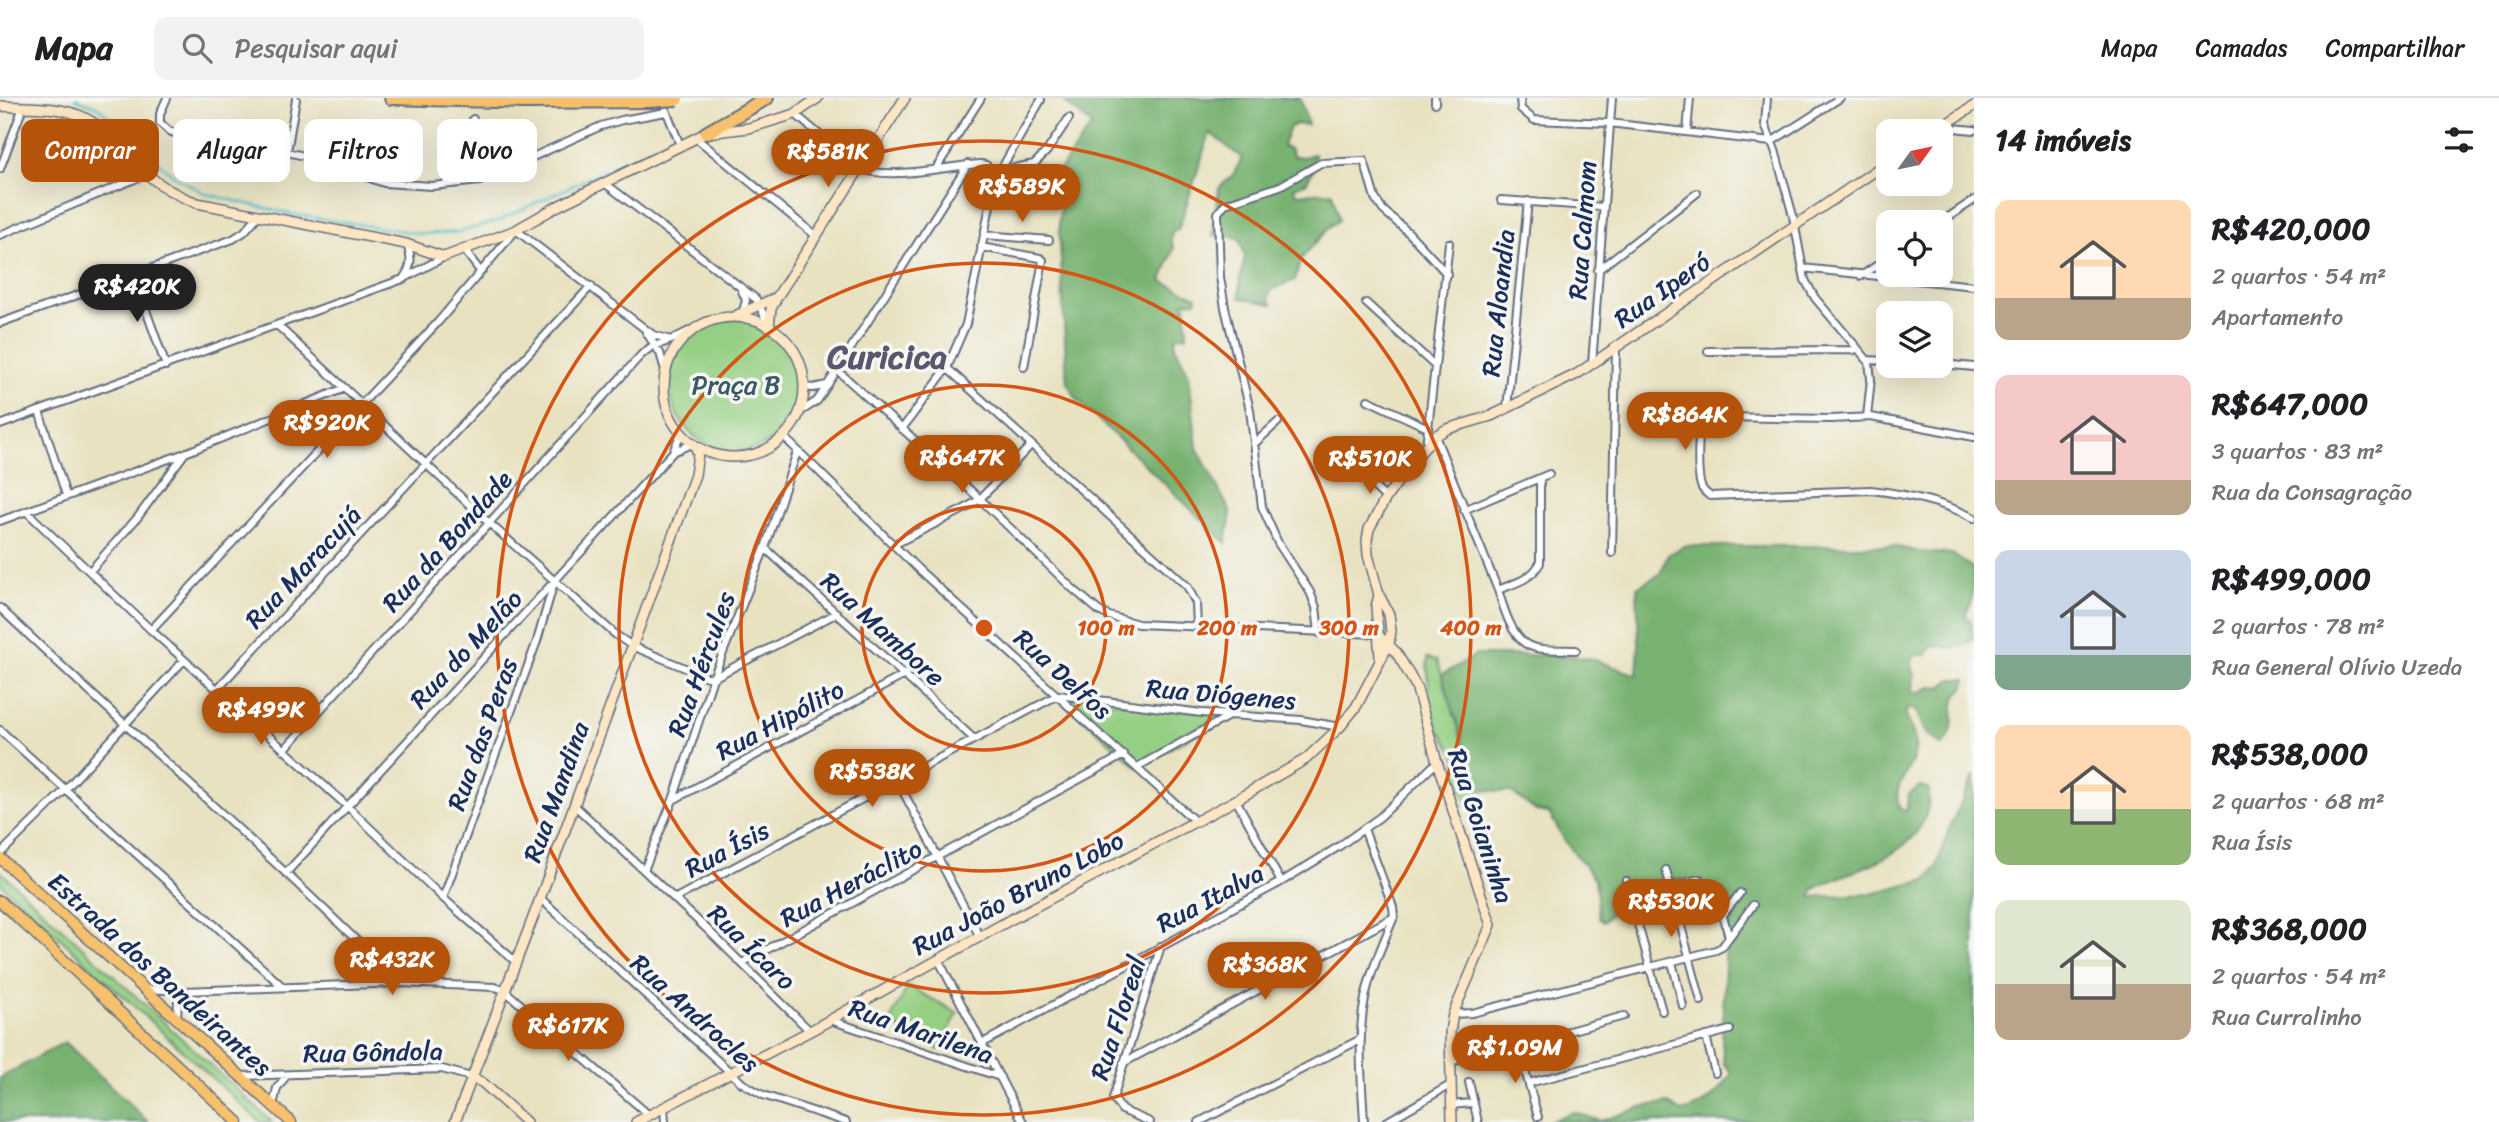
<!DOCTYPE html>
<html lang="pt">
<head>
<meta charset="utf-8">
<style>
	:root { --surface:#fff; --page:#f2f2f2; --text:#202124; --muted:#757577; --line:#e0e0e0; --accent:#b45309 }
	body { margin:0; font-family:Sriracha,sans-serif; background:var(--page); color:var(--text); height:100vh; display:flex; flex-direction:column; font-size:26px; white-space:nowrap }
	* { box-sizing:border-box; margin:0 }
	p { font-size:23px; color:var(--muted) }
	.icon { flex:none; width:38px; height:38px; fill:none; stroke:currentColor; stroke-width:2; stroke-linecap:round; stroke-linejoin:round }
	.map { position:relative; flex:1; overflow:hidden }
	.sheet { display:flex; flex-direction:column; background:var(--surface); width:525px }
	.sheet>* { flex:none }
	.guide { position:absolute; left:21px; top:21px; width:665px; height:63px; display:flex; gap:14px }
	.needle { width:46px; rotate:57deg }
	.fabs { position:absolute; left:1876px; top:21px; display:grid; gap:14px }
	.fabs a { display:grid; place-items:center; width:77px; height:77px; border-radius:14px; background:var(--surface); box-shadow:0 7px 28px #0002; font-size:35px }
	.price { position:absolute; translate:-50% -60px; padding:0 16px; border-radius:24px; background:var(--accent); color:#fff; font-size:23px; line-height:46px; filter:drop-shadow(0 2px 4px #0008) }
	.price::after { content:''; position:absolute; left:50%; top:42px; width:21px; height:16px; margin-left:-10px; background:inherit; clip-path:polygon(0 0,100% 0,50% 100%) }
	.price.active { background:#222; color:#fff }
	ul { padding:0; list-style:none }
	li { display:flex; align-items:center; gap:21px; height:175px; padding:0 21px }
	li span { display:grid; place-items:center; flex:none; width:196px; height:140px; border-radius:14px; color:#555 }
	li>.icon { margin-inline-start:auto }
	span .icon { width:84px; height:84px; fill:#fffc; stroke-width:1 }
	li b { font-size:30px }
	h2 { display:flex; justify-content:space-between; align-items:center; height:84px; padding:0 21px; font-size:30px }
	.tag { padding:0 24px; border-radius:14px; background:var(--surface); box-shadow:0 7px 28px #0002; font-size:24px; line-height:63px }
	.tag.active { background:var(--accent); color:#fff }
	header { display:flex; align-items:center; gap:42px; box-sizing:border-box; height:98px; padding:0 35px; background:var(--surface); border-bottom:2px solid var(--line) }
	header strong { font-size:33px }
	nav { display:flex; gap:38px; margin-inline-start:auto; font-size:24px }
	.search { width:490px; height:63px; background:var(--page); display:flex; align-items:center; gap:18px; box-sizing:border-box; padding:0 24px; border-radius:14px; color:var(--muted); font-size:26px }
	main { display:flex; flex:1; min-height:0 }
	.map>svg:first-child { display:block }
	.green { fill:#95cf83; stroke:#587f70; stroke-width:2 }
	.forest { fill:#78b271; stroke:#4a7068; stroke-width:2 }
	.lines { fill:none; stroke-linecap:round; stroke-linejoin:round }
	.stream { stroke:#50bdca; stroke-width:2.5 }
	.street-casing { stroke:#636e81; stroke-width:10 }
	.secondary-casing { stroke:#636e81; stroke-width:12 }
	.primary-casing { stroke:#636e81; stroke-width:13 }
	.highway-casing { stroke:#636e81; stroke-width:16 }
	.street { stroke:#fff; stroke-width:6 }
	.secondary { stroke:#fce6c4; stroke-width:9 }
	.primary { stroke:#f7c06c; stroke-width:10 }
	.highway { stroke:#f7c06c; stroke-width:12 }
	.highway-bridge-casing { stroke:#636e81; stroke-width:16; stroke-linecap:butt }
	.highway-bridge { stroke:#f7c06c; stroke-width:12 }
	.ring { fill:none; stroke:#d45514; stroke-width:3.5 }
	.labels { text-anchor:middle; stroke-width:7; stroke-linejoin:round; paint-order:stroke }
	.street-label { font-size:26px; fill:#1b2f5e; stroke:#f6f6f2 }
	.park-label { font-size:26px; fill:#3a5767; stroke:#f6f6f2 }
	.district-label { font-size:33px; font-weight:bold; fill:#59576d; stroke:#f6f6f2 }
	.centre { fill:#d45514; stroke:#f6f6f2; stroke-width:3.5 }
	.ring-label { font-size:21px; text-anchor:middle; font-weight:bold; fill:#d45514; stroke:#f6f6f2; stroke-width:7; stroke-linejoin:round; paint-order:stroke }
</style>
</head>
<body>
<header>
<strong>Mapa</strong>
<div class="search"><svg class="icon" aria-label="search" viewBox="0 0 24 24"><circle cx="10" cy="10" r="6"/><path d="M15 15l6 6"/></svg>Pesquisar aqui</div>
<nav><a>Mapa</a><a>Camadas</a><a>Compartilhar</a></nav>
</header>
<main>
<div class="map">
<svg width="1974" height="1024" viewBox="0 0 1974 1024">
	<rect width="100%" height="100%" fill="#f6f6f2"/>
	<filter id="ink" filterUnits="userSpaceOnUse"><feTurbulence type="fractalNoise" baseFrequency=".0143" numOctaves="2"/><feDisplacementMap in="SourceGraphic" scale="14" xChannelSelector="R" yChannelSelector="G"/><feConvolveMatrix kernelMatrix="1 2 1 2 8 2 1 2 1" color-interpolation-filters="sRGB"/></filter>
	<filter id="wash" filterUnits="userSpaceOnUse"><feTurbulence type="fractalNoise" baseFrequency=".00686" numOctaves="4" result="noise"/><feDisplacementMap in="SourceGraphic" scale="28" xChannelSelector="R" yChannelSelector="G"/><feGaussianBlur stdDeviation="1.57" result="paint"/><feColorMatrix in="noise" values="0 0 0 0 0 0 0 0 0 0 0 0 0 0 0 0 0 1.4 0 .05"/><feComposite in="paint" operator="in"/></filter>
	<g filter="url(#wash)">
		<rect width="100%" height="100%" fill="#e9e2c1"/>
		<path class="green" d="M670 287a66 66 0 1 1 132 0a66 66 0 1 1-132 0Z
			M1427,560L1437,562L1478,692L1466,708V701L1455,681L1456,659L1441,634L1440,636L1426,593H1429Z
			M1058,597L1230,617L1137,669Z
			M0,773L272,1024H260L0,785Z
			M908,888L958,915L939,952L889,925Z"/>
		<path class="forest" d="M1060,0H1300L1308,27L1297,26L1290,29L1283,48L1290,51L1293,58L1304,59L1314,56L1317,64L1307,84L1294,89L1297,96L1332,94L1339,122L1330,128L1301,161L1295,182L1272,191L1268,199L1272,206L1240,200V182L1245,159L1239,140L1213,137L1219,90L1233,77L1242,60L1210,35L1178,132L1172,133L1171,143L1174,150L1162,183L1197,199L1196,203L1185,204L1187,238H1176L1175,248L1189,277L1197,350L1231,415L1226,445L1077,301L1067,285L1059,123L1061,107L1043,95L1092,27Z
			M1684,448H1893L1919,454L1952,456L1974,471L1972,500L1966,518L1971,523L1973,541C1962,552 1948,550 1933,547L1927,557H1915L1911,567L1914,577L1913,592L1918,595L1933,588L1942,589L1952,581H1966C1967,591 1960,592 1956,600C1949,618 1959,630 1942,648L1925,634L1916,612L1910,610L1905,615C1910,627 1917,641 1915,653C1911,676 1890,686 1900,711L1906,713L1909,696L1920,688L1929,691C1933,756 1860,767 1814,791L1811,799L1871,796L1926,782L1936,770L1949,731L1974,677V1024H1549L1573,1014L1601,1023L1645,1008L1667,1005L1682,1014C1705,1008 1719,995 1732,975L1724,966L1722,943L1727,817L1676,791L1670,804L1640,797H1621L1613,813L1603,824L1599,821L1595,781L1565,743L1549,715L1536,713L1511,694L1478,692L1442,577L1476,557H1564L1592,561L1637,577L1639,545L1637,489L1660,476L1668,457Z
			M65,944L148,1024H0V980Z"/>
		<g class="lines">
			<path class="stream" d="M75,0L98,9L174,78L206,96L291,116L422,136L460,134L498,123L671,41"/>
		</g>
	</g>
	<g filter="url(#ink)">
		<g class="lines">
			<defs>
				<path id="street" d="M167,0L160,16V25L169,33L219,51L287,54L313,60L384,85L432,88L480,83L601,28L622,22L666,14
					M1520,0L1521,11L1534,22L1609,25L1771,44
					M1767,0L1765,27L1775,52L1793,118L1805,182L1815,200L1869,264L1871,281L1867,319
					M1435,5V0
					M666,12L680,47
					M795,16L859,70C890,83 946,68 980,66L986,67L994,74V88L966,226L947,270L902,331
					M473,21L497,76
					M1942,29L1974,32
					M1687,34L1690,0
					M696,40L816,138
					M1771,44L1840,0
					M287,54L296,1
					M937,69L981,0
					M0,71L23,9
					M1000,73L1041,2
					M994,74L1034,66L1047,53L1069,20
					M606,86L756,201L764,217L767,227
					M993,95L1025,91
					M1501,102L1603,109
					M1941,124L1974,102
					M0,137L147,76
					M984,137L1049,142
					M981,149L1040,160L1043,162L1024,269
					M465,153L480,173
					M1802,170L1974,188
					M1598,172L1697,95
					M133,176L166,268
					M1861,178L1888,160
					M404,179C412,169 412,158 407,147
					M741,191L746,202L743,213
					M1366,205L1435,268
					M0,225L233,141L244,134L258,118
					M277,227L489,425L616,537L632,548L707,579L713,580L837,515
					M646,234L660,255L665,272
					M1708,253L1859,252
					M1868,262L1888,263
					M1592,266L1612,0
					M1941,266L1974,269
					M947,270L1187,488L1196,505L1197,529
					M837,272L980,401L1072,490L1099,513L1109,518L1138,526L1377,536
					M804,289L813,290L827,287
					M1368,302L1428,330
					M1507,310L1528,103
					M39,313L66,397
					M800,314L817,303L823,294L968,66
					M0,327L403,181L444,159
					M1435,338L1498,492C1515,485 1531,482 1540,465V381
					M784,339L918,471L1196,724
					M1974,339L1871,319L1831,321L1722,319C1714,319 1706,320 1702,327C1697,336 1697,381 1702,390C1704,394 1706,395 1710,398L1871,392C1906,396 1943,404 1974,420
					M1254,346L1278,324
					M1426,348L1449,145
					M675,353L692,346
					M1341,358L1386,400
					M1464,412L1549,376
					M26,413L151,532L347,708L443,800L516,864
					M0,423L185,355L345,290
					M893,447L966,410L980,401L1030,348
					M765,450L974,641
					M1612,455L1616,250
					M90,473L138,419L185,355
					M1498,492C1503,508 1511,537 1526,546C1539,554 1562,551 1576,552
					M0,510C133,636 270,756 400,885
					M151,532L439,223L516,132L653,237L671,242L693,231
					M1319,535L1316,509L1310,494L1278,445L1262,409L1250,312L1225,210L1220,179L1218,115L1225,106L1280,88L1321,65L1364,63L1375,100L1383,112L1409,135L1447,176
					M217,591L591,188
					M0,632L283,889
					M284,652L641,257L651,249L669,243
					M1137,669L1229,618
					M897,682L980,839
					M673,702L906,576
					M1236,702L1281,784
					M574,707L710,834L810,933
					M0,756L65,692L184,562
					M644,772L673,702L713,580L765,450L797,354
					M1666,772L1701,903
					M287,774L673,354L681,335
					M1626,783L1662,913
					M1714,787L1729,839
					M1671,788L1700,781
					M443,800L537,543L553,488
					M540,800L742,985L763,997L846,1024
					M674,801L1058,597L1202,615L1301,622L1340,629
					M1723,817L1740,795
					M938,861L1023,1024
					M1672,864L1683,908
					M742,865L1124,657
					M146,891L184,893L400,885L495,889L504,892L649,1017
					M1453,916L1472,915L1716,852L1722,849L1753,807
					M177,919L178,903L184,893
					M830,922L1000,979
					M1706,938L1715,975
					M983,945L1281,784L1338,749L1380,719L1437,664
					M1518,948L1538,1019
					M1450,963L1466,961L1624,918
					M1123,965L1394,819
					M242,978L442,971L471,979
					M1469,984L1478,1024
					M1529,985L1730,932
					M1451,1007L1472,1005
					M273,1008L277,990L287,977
					M664,1009L665,1024
					M1150,1024L1122,1012L1113,1000L1161,848
					M1199,1024L1361,941
					M1364,1024C1362,984 1357,940 1365,900C1371,872 1383,845 1394,819L1393,809L1364,731
					M1386,1024L1450,987"/>
				<path id="secondary" d="M0,8C27,10 55,7 81,18C108,30 125,55 146,75C161,89 178,98 197,105L406,146L444,159L516,132L558,108L706,35L749,30L795,16L818,0
					M1935,33L1974,8
					M737,217L775,200
					M664 289a70 70 0 1 1 140 0a70 70 0 1 1-140 0Z
					M769,228L771,211L777,199L905,0
					M1379,497L1376,509L1380,559
					M1377,536L1396,554L1416,588L1437,664L1491,827L1453,916L1450,934L1452,1024
					M471,979L483,985L526,1024
					M455,1024L534,817L695,377L698,356L695,348
					M636,1024L810,933L1010,822L1236,702L1306,661L1340,629L1356,609L1389,546L1391,533L1389,516L1379,497L1368,457L1367,442L1369,431L1386,400L1411,365L1435,338L1447,331L1491,318L1577,276L1888,64"/>
				<path id="primary" d="M0,760L291,1024
					M0,803L238,1024"/>
				<path id="highway" d="M391,0L524,4L649,3
					M706,35L767,0"/>
			</defs>
			<use href="#street" class="street-casing"/>
			<use href="#secondary" class="secondary-casing"/>
			<use href="#primary" class="primary-casing"/>
			<use href="#highway" class="highway-casing"/>
			<use href="#street" class="street"/>
			<use href="#secondary" class="secondary"/>
			<use href="#primary" class="primary"/>
			<use href="#highway" class="highway"/>
			<defs>
				<path id="highway-bridge" d="M649,3L677,1"/>
			</defs>
			<use href="#highway-bridge" class="highway-bridge-casing"/>
			<use href="#highway-bridge" class="highway-bridge"/>
		</g>
	</g>
	<g class="ring">
		<circle cx="984" cy="530" r="122"/>
		<circle cx="984" cy="530" r="243"/>
		<circle cx="984" cy="530" r="365"/>
		<circle cx="984" cy="530" r="487"/>
	</g>
	<g class="labels">
		<g class="street-label">
			<text transform="translate(1582 132) rotate(-86)" y="9">Rua Calmom</text>
			<text transform="translate(1662 192) rotate(-35)" y="9">Rua Iperó</text>
			<text transform="translate(1498 205) rotate(-84)" y="9">Rua Aloandia</text>
			<text transform="translate(447 443) rotate(-48)" y="9">Rua da Bondade</text>
			<text transform="translate(303 469) rotate(-47)" y="9">Rua Maracujá</text>
			<text transform="translate(883 531) rotate(42)" y="9">Rua Mambore</text>
			<text transform="translate(466 551) rotate(-47)" y="9">Rua do Melão</text>
			<text transform="translate(701 566) rotate(-70)" y="9">Rua Hércules</text>
			<text transform="translate(1063 576) rotate(42)" y="9">Rua Delfos</text>
			<text transform="translate(1221 596) rotate(5)" y="9">Rua Diógenes</text>
			<text transform="translate(780 622) rotate(-28)" y="9">Rua Hipólito</text>
			<text transform="translate(482 636) rotate(-70)" y="9">Rua das Peras</text>
			<text transform="translate(556 694) rotate(-70)" y="9">Rua Mandina</text>
			<text transform="translate(1481 728) rotate(72)" y="9">Rua Goianinha</text>
			<text transform="translate(727 751) rotate(-28)" y="9">Rua Ísis</text>
			<text transform="translate(851 785) rotate(-28)" y="9">Rua Heráclito</text>
			<text transform="translate(1018 795) rotate(-28)" y="9">Rua João Bruno Lobo</text>
			<text transform="translate(1210 800) rotate(-28)" y="9">Rua Italva</text>
			<text transform="translate(752 849) rotate(44)" y="9">Rua Ícaro</text>
			<text transform="translate(160 876) rotate(42)" y="9">Estrada dos Bandeirantes</text>
			<text transform="translate(695 915) rotate(42)" y="9">Rua Androcles</text>
			<text transform="translate(1118 920) rotate(-72)" y="9">Rua Floreal</text>
			<text transform="translate(921 933) rotate(19)" y="9">Rua Marilena</text>
			<text transform="translate(373 954) rotate(-1)" y="9">Rua Gôndola</text>
		</g>
		<g class="park-label">
			<text x="736" y="296">Praça B</text>
		</g>
		<g class="district-label">
			<text x="887" y="270">Curicica</text>
		</g>
	</g>
	<circle cx="984" cy="530" r="10" class="centre"/>
	<g class="ring-label">
		<text x="1106" y="537">100 m</text>
		<text x="1227" y="537">200 m</text>
		<text x="1349" y="537">300 m</text>
		<text x="1471" y="537">400 m</text>
	</g>
</svg>
<div class="fabs">
<a><svg class="needle" viewBox="-14 -14 28 28"><path d="M0-13l5 13h-10z" fill="#e53935"/><path d="M0 13l5-13h-10z" fill="#757577"/></svg></a>
<a><svg class="icon" aria-label="locate" viewBox="0 0 24 24"><circle cx="12" cy="12" r="6"/><path d="M12 2v4M12 18v4M2 12h4M18 12h4"/></svg></a>
<a><svg class="icon" aria-label="layers" viewBox="0 0 24 24"><path d="M12 4l9 5-9 5-9-5zM3 14l9 5 9-5"/></svg></a>
</div>
<b class="price" style="left:828px;top:91px">R$581K</b>
<b class="price" style="left:1022px;top:126px">R$589K</b>
<b class="price active" style="left:137px;top:226px">R$420K</b>
<b class="price" style="left:1685px;top:354px">R$864K</b>
<b class="price" style="left:327px;top:362px">R$920K</b>
<b class="price" style="left:962px;top:397px">R$647K</b>
<b class="price" style="left:1370px;top:398px">R$510K</b>
<b class="price" style="left:261px;top:649px">R$499K</b>
<b class="price" style="left:872px;top:711px">R$538K</b>
<b class="price" style="left:1671px;top:841px">R$530K</b>
<b class="price" style="left:392px;top:899px">R$432K</b>
<b class="price" style="left:1265px;top:904px">R$368K</b>
<b class="price" style="left:568px;top:965px">R$617K</b>
<b class="price" style="left:1515px;top:987px">R$1.09M</b>
<div class="guide">
<a class="tag active">Comprar</a>
<a class="tag">Alugar</a>
<a class="tag">Filtros</a>
<a class="tag">Novo</a>
</div>
</div>
<section class="sheet">
<h2>14 imóveis<svg class="icon" aria-label="filters" viewBox="0 0 24 24"><path d="M4 7h16M4 17h16"/><circle cx="9" cy="7" r="2"/><circle cx="15" cy="17" r="2"/></svg></h2>
<ul>
<li><span style="background:linear-gradient(#ffd9b3 70%,#b9a48a 0)"><svg class="icon" aria-label="home" viewBox="0 0 24 24"><path d="M3 11l9-7 9 7M6 9v11h12V9"/></svg></span><div><b>R$420,000</b><p>2 quartos · 54 m²</p><p>Apartamento</p></div></li>
<li><span style="background:linear-gradient(#f6c9c9 75%,#b9a48a 0)"><svg class="icon" aria-label="home" viewBox="0 0 24 24"><path d="M3 11l9-7 9 7M6 9v11h12V9"/></svg></span><div><b>R$647,000</b><p>3 quartos · 83 m²</p><p>Rua da Consagração</p></div></li>
<li><span style="background:linear-gradient(#c9d6e8 75%,#7fa58c 0)"><svg class="icon" aria-label="home" viewBox="0 0 24 24"><path d="M3 11l9-7 9 7M6 9v11h12V9"/></svg></span><div><b>R$499,000</b><p>2 quartos · 78 m²</p><p>Rua General Olívio Uzeda</p></div></li>
<li><span style="background:linear-gradient(#ffd9b3 60%,#8fb573 0)"><svg class="icon" aria-label="home" viewBox="0 0 24 24"><path d="M3 11l9-7 9 7M6 9v11h12V9"/></svg></span><div><b>R$538,000</b><p>2 quartos · 68 m²</p><p>Rua Ísis</p></div></li>
<li><span style="background:linear-gradient(#dfe7d0 60%,#b9a48a 0)"><svg class="icon" aria-label="home" viewBox="0 0 24 24"><path d="M3 11l9-7 9 7M6 9v11h12V9"/></svg></span><div><b>R$368,000</b><p>2 quartos · 54 m²</p><p>Rua Curralinho</p></div></li>
</ul>
</section>
</main>
</body>
</html>
